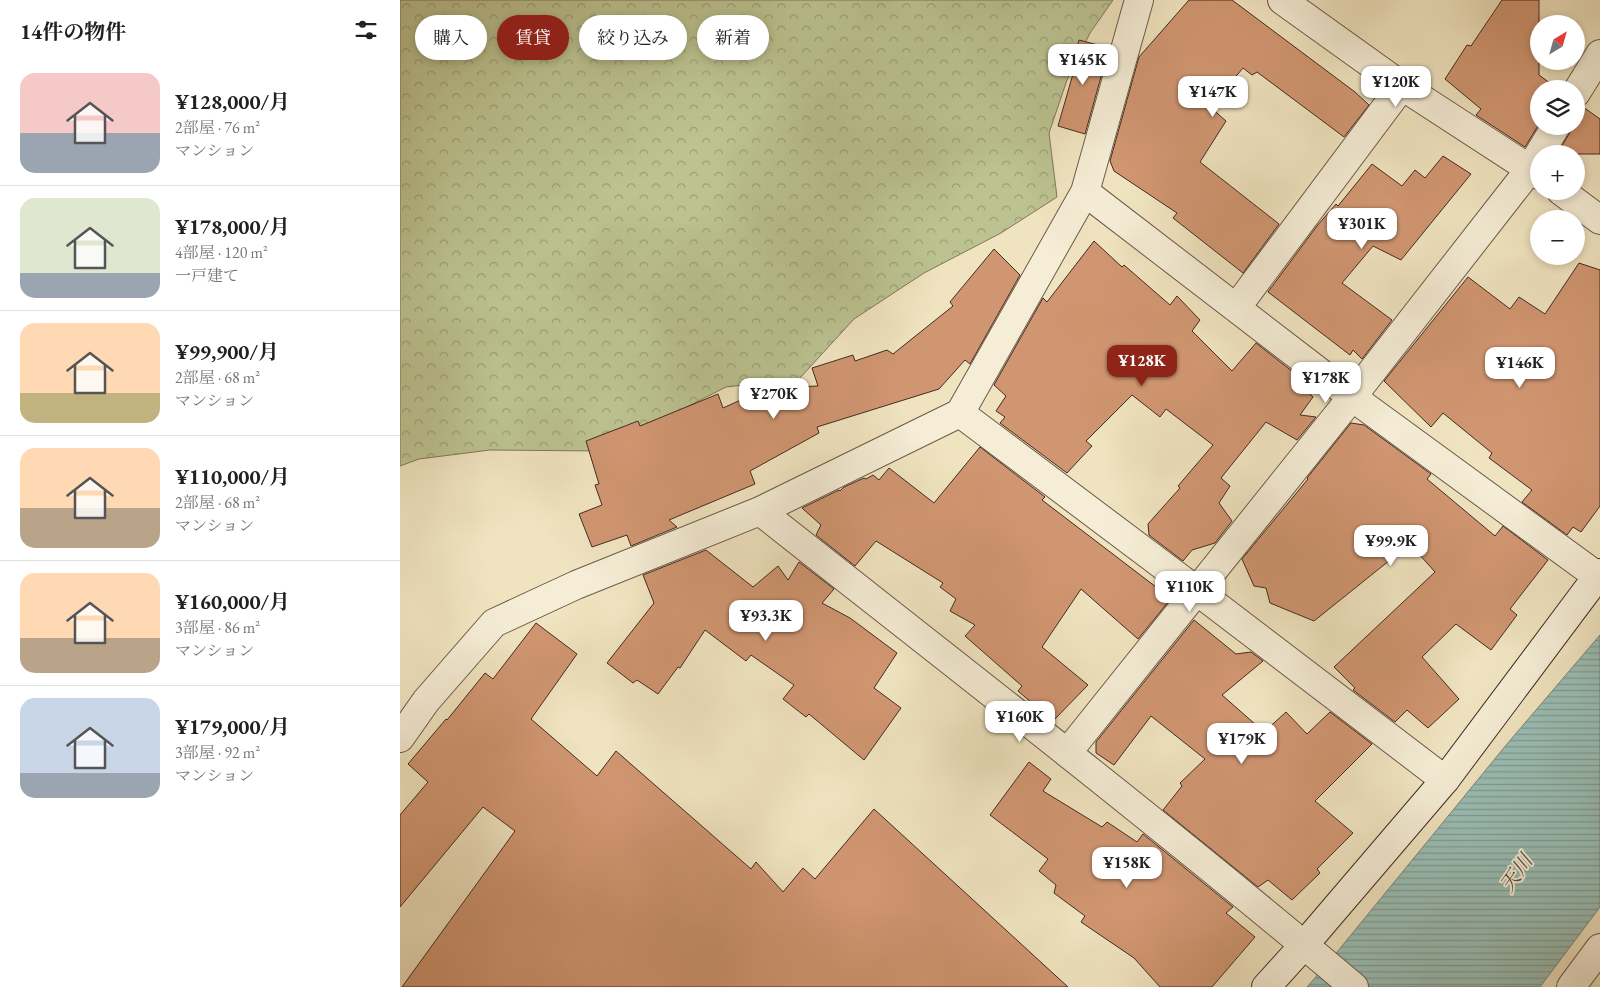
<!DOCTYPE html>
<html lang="ja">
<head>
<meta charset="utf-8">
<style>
	:root { --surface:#fff; --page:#f2f2f2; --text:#202124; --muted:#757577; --line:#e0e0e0; --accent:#8f2418 }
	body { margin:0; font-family:"EB Garamond","Noto Serif JP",serif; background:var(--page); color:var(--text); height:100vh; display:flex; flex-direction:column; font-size:19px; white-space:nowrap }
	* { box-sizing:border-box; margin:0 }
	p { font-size:16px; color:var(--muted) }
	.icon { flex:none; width:28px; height:28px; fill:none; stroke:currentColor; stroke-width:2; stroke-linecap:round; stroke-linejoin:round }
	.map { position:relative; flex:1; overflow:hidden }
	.side { display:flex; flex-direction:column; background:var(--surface); width:400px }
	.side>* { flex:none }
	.top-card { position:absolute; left:15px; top:15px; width:475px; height:45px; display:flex; gap:10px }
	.needle { width:32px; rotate:37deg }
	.buttons { position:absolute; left:1130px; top:15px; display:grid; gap:10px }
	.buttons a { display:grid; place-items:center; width:55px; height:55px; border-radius:50%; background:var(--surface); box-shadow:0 2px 8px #0003; font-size:25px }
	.price { position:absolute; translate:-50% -42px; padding:0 11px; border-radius:10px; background:#fff; color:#222; font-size:16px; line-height:32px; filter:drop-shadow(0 1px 2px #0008) }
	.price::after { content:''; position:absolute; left:50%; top:30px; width:15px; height:11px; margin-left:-8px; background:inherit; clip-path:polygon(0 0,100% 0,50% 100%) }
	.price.on { background:var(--accent); color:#fff }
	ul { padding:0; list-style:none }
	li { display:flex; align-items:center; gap:15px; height:125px; padding:0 20px }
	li+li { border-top:1px solid var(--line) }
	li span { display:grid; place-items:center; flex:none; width:140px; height:100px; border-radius:15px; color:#555 }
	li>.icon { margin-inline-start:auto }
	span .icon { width:60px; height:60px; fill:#fffc; stroke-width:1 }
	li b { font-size:21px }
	h2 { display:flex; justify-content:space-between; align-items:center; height:60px; padding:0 20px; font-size:21px }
	.chip { padding:0 18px; border-radius:22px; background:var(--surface); box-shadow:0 2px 8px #0003; font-size:18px; line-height:45px }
	.chip.on { background:var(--accent); color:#fff }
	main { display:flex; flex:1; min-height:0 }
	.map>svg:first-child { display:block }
	.forest { fill:url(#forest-crowns); stroke:#807759 }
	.water { fill:url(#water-rules); stroke:#77837a }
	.building { fill:#d09671; stroke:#432b21 }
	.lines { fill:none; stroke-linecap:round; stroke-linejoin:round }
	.street-casing { stroke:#6e5949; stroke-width:30 }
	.secondary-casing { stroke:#432b21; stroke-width:30 }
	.street { stroke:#f5edd6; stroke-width:28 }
	.secondary { stroke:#f5edd6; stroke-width:28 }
	.labels { text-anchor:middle; stroke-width:4; stroke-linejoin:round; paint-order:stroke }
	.water-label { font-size:20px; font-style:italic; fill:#595046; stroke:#f5edd6 }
</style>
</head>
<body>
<main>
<section class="side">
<h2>14件の物件<svg class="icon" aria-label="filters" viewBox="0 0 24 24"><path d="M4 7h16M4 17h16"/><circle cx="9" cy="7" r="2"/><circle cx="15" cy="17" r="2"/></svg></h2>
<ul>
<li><span style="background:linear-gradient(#f6c9c9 60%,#9aa5b1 0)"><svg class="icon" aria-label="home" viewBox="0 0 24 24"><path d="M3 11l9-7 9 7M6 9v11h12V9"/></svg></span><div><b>¥128,000/月</b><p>2部屋 · 76 m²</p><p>マンション</p></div></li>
<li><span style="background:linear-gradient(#dfe7d0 75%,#9aa5b1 0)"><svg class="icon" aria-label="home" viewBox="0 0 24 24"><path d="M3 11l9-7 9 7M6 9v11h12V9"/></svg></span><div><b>¥178,000/月</b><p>4部屋 · 120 m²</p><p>一戸建て</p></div></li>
<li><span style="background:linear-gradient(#ffd9b3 70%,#c2b280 0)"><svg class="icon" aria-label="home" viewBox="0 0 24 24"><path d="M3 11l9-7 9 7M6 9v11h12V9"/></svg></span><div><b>¥99,900/月</b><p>2部屋 · 68 m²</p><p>マンション</p></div></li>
<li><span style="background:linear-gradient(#ffd9b3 60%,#b9a48a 0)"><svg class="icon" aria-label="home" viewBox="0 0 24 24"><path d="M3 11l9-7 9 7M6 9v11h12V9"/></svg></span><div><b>¥110,000/月</b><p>2部屋 · 68 m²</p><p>マンション</p></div></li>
<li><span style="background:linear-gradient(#ffd9b3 65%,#b9a48a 0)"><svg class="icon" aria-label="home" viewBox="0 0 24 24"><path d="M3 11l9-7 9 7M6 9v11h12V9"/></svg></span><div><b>¥160,000/月</b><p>3部屋 · 86 m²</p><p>マンション</p></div></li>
<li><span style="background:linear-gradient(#c9d6e8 75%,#9aa5b1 0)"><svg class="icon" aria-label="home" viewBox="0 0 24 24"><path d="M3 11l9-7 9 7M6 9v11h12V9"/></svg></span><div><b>¥179,000/月</b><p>3部屋 · 92 m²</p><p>マンション</p></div></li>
</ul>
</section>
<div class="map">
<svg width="1200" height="987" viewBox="0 0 1200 987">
	<defs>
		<pattern id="forest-crowns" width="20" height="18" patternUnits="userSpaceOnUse" patternTransform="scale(1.25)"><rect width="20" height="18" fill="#bcc391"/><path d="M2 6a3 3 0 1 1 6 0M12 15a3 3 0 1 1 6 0" fill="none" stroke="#9a9f76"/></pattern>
		<pattern id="water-rules" width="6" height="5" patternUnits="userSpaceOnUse" patternTransform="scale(1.25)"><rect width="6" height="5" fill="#9abeb5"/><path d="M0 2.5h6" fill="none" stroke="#7f9b93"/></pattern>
	</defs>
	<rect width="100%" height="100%" fill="#f0e4c0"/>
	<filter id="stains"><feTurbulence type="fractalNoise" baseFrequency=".004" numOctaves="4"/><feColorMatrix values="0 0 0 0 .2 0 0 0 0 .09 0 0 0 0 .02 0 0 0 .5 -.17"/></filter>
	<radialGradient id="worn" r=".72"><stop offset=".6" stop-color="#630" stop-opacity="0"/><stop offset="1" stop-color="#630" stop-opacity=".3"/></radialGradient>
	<path class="forest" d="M0,0H713L690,33L667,80L649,133L657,197L601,233L524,273L454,319L399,379L326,387L200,451L90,450L19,459L0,466Z"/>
	<path class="water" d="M1200,635V907L1140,987H907L933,957L1107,744Z"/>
	<path class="building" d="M789,0H832L955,92L969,105L944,137L857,72L852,75L843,68L810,107L826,121L800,162L879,224L843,273L773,218L777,213L714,171L710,161L739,57Z
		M1102,0H1139V75L1158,89H1139V124L1125,147L1076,115L1081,109L1045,79L1067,45L1071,46Z
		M679,40L709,48L685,134L658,126L675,67L672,66Z
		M1183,107L1200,119V154H1157L1169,134L1172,126H1176V109Z
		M1043,156L1071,174L1001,260L973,246L942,283L992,320L962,359L953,350L950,355L868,292L917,226L936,204L938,206L972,164L1002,186L1015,170L1025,178Z
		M694,241L722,267L724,265L770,305L777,296L800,320L792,331L832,371L856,343L893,372L892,376L913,397L900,415L916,417L897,440L866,422L821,478L830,486L819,503L832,521L815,543L792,550L783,561L749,535L748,524L780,488L778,486L813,445L766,409L760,417L732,395L686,441L692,446L667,473L600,423L605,417L596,411L606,396L594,385L643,298L647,302Z
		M594,249L620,275L570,364L565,360L539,389L417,427L419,433L350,471L355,484L269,520L277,527L231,546L227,535L192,547L179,514L202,505L195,485L199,484L186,441L238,421L240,426L318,394L323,408L367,388L418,386L412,368L453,355L455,361L487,350L493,354L553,306L550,302Z
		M1179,263L1200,270V506L1181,532L1173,527L1167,535L1122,502L1132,490L1089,458L1092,453L1043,413L1031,427L984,381L1068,277L1110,309L1119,297L1145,314Z
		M951,423L964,425L1031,474L1027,479L1095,536L1103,526L1148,560L1110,609L1117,615L1091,650L1056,624L1022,657L1059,699L1028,728L1007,710L995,722L953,690L955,688L934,667L1035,572L1010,544L914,621L870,603L866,588L854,586L842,559L908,479L907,478Z
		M580,447L645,497L642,500L760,590L758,592L769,601L738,639L681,589L642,647L688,685L653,721L618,691L622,686L565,636L575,625L550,611L556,599L540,587L543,583L476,541L455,566L416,535L421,525L402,508L439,490L440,491L444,487L464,478L466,479L473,475L479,480L489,468L534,503Z
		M306,550L353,587L378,566L388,580L399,562L434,589L422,603L450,618L497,653L474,688L501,708L464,760L409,714L406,717L383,699L394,685L351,655L346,661L305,630L280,668L278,667L258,694L237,680L233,683L207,663L254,603L243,575Z
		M794,620L836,654L851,652L863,661L822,695L864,732L886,712L907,734L930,712L972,744L915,801L953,833L917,869L920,873L892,900L868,880L858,887L763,810L782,786L780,783L805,759L751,716L714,765L696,753V742Z
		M136,623L177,654L131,719L197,776L216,751L351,869L356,862L383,892L403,868L415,879L474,809L668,987H2L115,831L83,807L0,907V815L28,782L8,764L46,719L47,720L85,673L93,679Z
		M629,762L651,779L643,791L702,827L707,822L737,842L743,834L833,907L826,913L855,937L812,987H760L734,958L681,922L685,916L654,893L656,885L639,871L648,859L590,815Z"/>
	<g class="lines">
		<defs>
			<path id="street" d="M882,0L1002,86L1139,175
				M1176,93L1200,54
				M1161,191L1200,220
				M685,192L952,397L1197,576
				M836,308L1002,86
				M560,413L797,591L1045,780
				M360,511C559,668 760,823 954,987
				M0,738L26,701L94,623L176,585L360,511L560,413L685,192L739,0
				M667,753L952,397L1130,169L1156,126
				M1171,987L1200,948"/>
			<path id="secondary" d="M866,987L904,945L1045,780L1200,573"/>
		</defs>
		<use href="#street" class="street-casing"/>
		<use href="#secondary" class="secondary-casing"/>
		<use href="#street" class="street"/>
		<use href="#secondary" class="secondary"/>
	</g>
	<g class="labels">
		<g class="water-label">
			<text transform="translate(1116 873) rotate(-55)" y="7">天川</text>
		</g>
	</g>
	<rect width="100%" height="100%" filter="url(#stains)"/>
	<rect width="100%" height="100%" fill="url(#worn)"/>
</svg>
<div class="buttons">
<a><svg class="needle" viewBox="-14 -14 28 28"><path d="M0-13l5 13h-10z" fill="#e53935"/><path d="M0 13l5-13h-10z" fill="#757577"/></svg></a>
<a><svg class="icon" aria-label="layers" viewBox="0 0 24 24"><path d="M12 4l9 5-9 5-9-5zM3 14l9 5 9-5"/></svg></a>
<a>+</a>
<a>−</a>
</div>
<b class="price" style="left:683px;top:86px">¥145K</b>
<b class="price" style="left:996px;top:108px">¥120K</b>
<b class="price" style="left:813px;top:118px">¥147K</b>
<b class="price" style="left:962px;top:250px">¥301K</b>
<b class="price on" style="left:742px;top:387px">¥128K</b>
<b class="price" style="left:1120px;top:389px">¥146K</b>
<b class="price" style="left:926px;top:404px">¥178K</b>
<b class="price" style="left:374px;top:420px">¥270K</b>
<b class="price" style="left:991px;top:567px">¥99.9K</b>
<b class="price" style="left:790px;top:613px">¥110K</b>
<b class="price" style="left:366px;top:642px">¥93.3K</b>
<b class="price" style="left:620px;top:743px">¥160K</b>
<b class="price" style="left:842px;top:765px">¥179K</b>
<b class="price" style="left:727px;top:889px">¥158K</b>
<div class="top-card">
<a class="chip">購入</a>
<a class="chip on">賃貸</a>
<a class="chip">絞り込み</a>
<a class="chip">新着</a>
</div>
</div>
</main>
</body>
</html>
